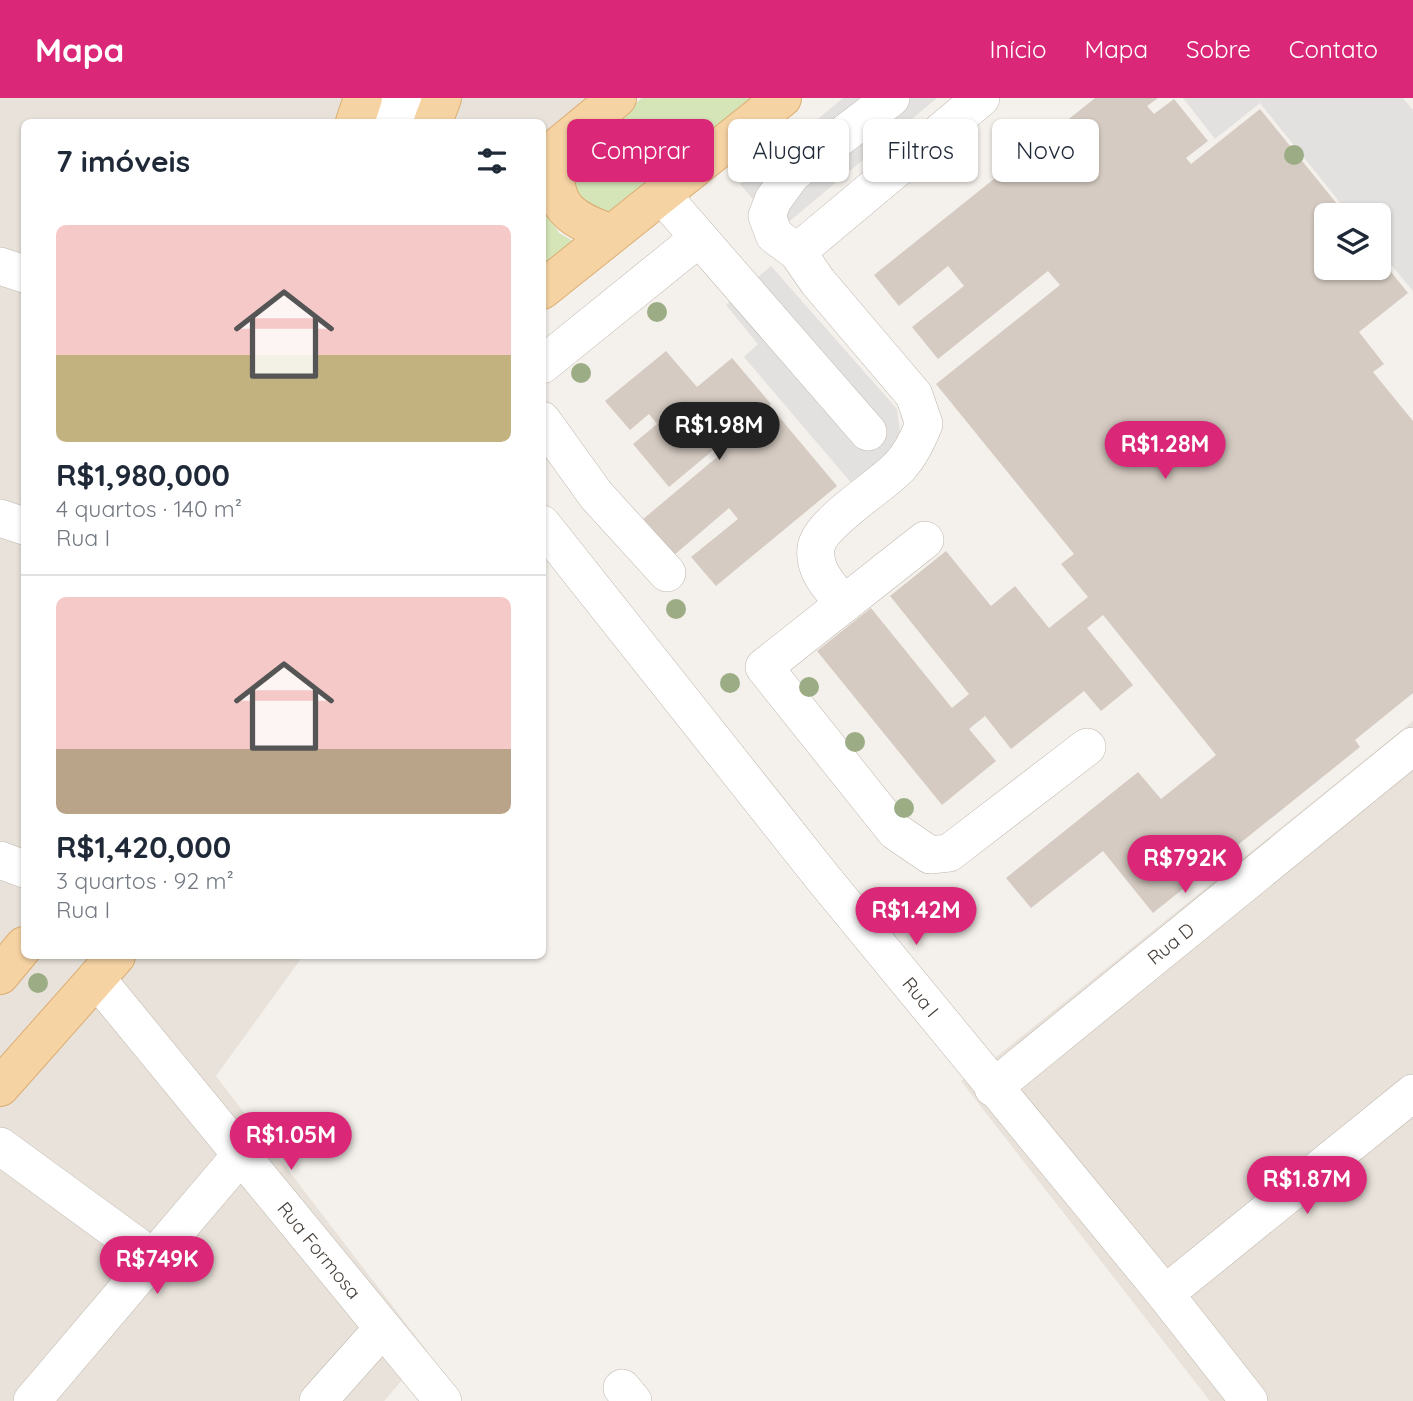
<!DOCTYPE html>
<html lang="pt">
<head>
<meta charset="utf-8">
<style>
	:root { --surface:#fff; --page:#f6f6f7; --text:#1f2937; --muted:#747a83; --line:#e0e1e3; --accent:#db2777 }
	body { margin:0; font-family:Quicksand,sans-serif; background:var(--page); color:var(--text); height:100vh; display:flex; flex-direction:column; font-size:26px; white-space:nowrap }
	* { box-sizing:border-box; margin:0 }
	p { font-size:23px; color:var(--muted) }
	.icon { flex:none; width:38px; height:38px; fill:none; stroke:currentColor; stroke-width:2; stroke-linecap:round; stroke-linejoin:round }
	.map { position:relative; flex:1; overflow:hidden }
	.sheet { position:absolute; left:21px; top:21px; width:525px; height:840px; display:flex; flex-direction:column; background:var(--surface); border-radius:10px; box-shadow:0 2px 5px #0004 }
	.sheet>* { flex:none }
	.hud { position:absolute; left:567px; top:21px; width:665px; height:63px; display:flex; gap:14px }
	.buttons { position:absolute; left:1314px; top:105px; display:grid; gap:14px }
	.buttons a { display:grid; place-items:center; width:77px; height:77px; border-radius:10px; background:var(--surface); box-shadow:0 2px 5px #0004; font-size:35px }
	.price { position:absolute; translate:-50% -60px; padding:0 16px; border-radius:24px; background:var(--accent); color:#fff; font-size:23px; line-height:46px; filter:drop-shadow(0 2px 4px #0008) }
	.price::after { content:''; position:absolute; left:50%; top:42px; width:21px; height:16px; margin-left:-10px; background:inherit; clip-path:polygon(0 0,100% 0,50% 100%) }
	.price.current { background:#222; color:#fff }
	ul { padding:0; list-style:none }
	li { display:grid; align-content:center; gap:14px; height:371px; padding:0 35px }
	li+li { border-top:2px solid var(--line) }
	li span { display:grid; place-items:center; height:217px; border-radius:10px; color:#555 }
	li>.icon { margin-inline-start:auto }
	span .icon { width:126px; height:126px; fill:#fffc; stroke-width:1 }
	li b { font-size:30px }
	h2 { display:flex; justify-content:space-between; align-items:center; height:84px; padding:0 35px; font-size:30px }
	.tag { padding:0 24px; border-radius:10px; background:var(--surface); box-shadow:0 2px 5px #0004; font-size:24px; line-height:63px }
	.tag.current { background:var(--accent); color:#fff }
	header { display:flex; align-items:center; gap:42px; box-sizing:border-box; height:98px; padding:0 35px; background:var(--accent); color:#fff }
	header strong { font-size:33px }
	nav { display:flex; gap:38px; margin-inline-start:auto; font-size:24px }
	.map>svg:first-child { display:block }
	.residential { fill:#e8e2da }
	.green { fill:#d6e5b8 }
	.parking { fill:#e3e1df }
	.building { fill:#d5cbc2 }
	.lines { fill:none; stroke-linecap:round; stroke-linejoin:round }
	.minor-casing { stroke:#bfb7ae; stroke-width:38 }
	.major-casing { stroke:#dbae73; stroke-width:40 }
	.minor { stroke:#fff; stroke-width:37 }
	.major { stroke:#f6d3a3; stroke-width:38 }
	.tree { fill:#9cad85 }
	.labels { text-anchor:middle; stroke-width:5; stroke-linejoin:round; paint-order:stroke }
	.street-label { font-size:19px; fill:#48403a; stroke:#fff }
</style>
</head>
<body>
<header>
<strong>Mapa</strong>
<nav><a>Início</a><a>Mapa</a><a>Sobre</a><a>Contato</a></nav>
</header>
<div class="map">
<svg width="1413" height="1303" viewBox="0 0 1413 1303">
	<rect width="100%" height="100%" fill="#f4f0eb"/>
	<path class="residential" d="M0,0H591L543,39L542,24H24V858H303L216,978L427,1253L384,1303H0Z
		M1413,623V1303H1210L961,983L995,960Z"/>
	<path class="green" d="M642,0H760L605,118L575,104L571,58Z
		M542,108L559,135L578,146L542,174Z"/>
	<path class="parking" d="M843,0H937L779,132L740,86Z
		M1183,0H1403L1413,12V193L1379,152V117H1350L1260,5L1215,41Z
		M771,168L897,311L900,334L895,350L853,387L744,259L758,246L726,207Z"/>
	<path class="building" d="M1095,0H1158L1147,8L1154,16L1174,1L1208,43L1186,60L1191,66L1260,11L1346,117H1326V170H1379V159L1408,195L1359,234L1384,266L1373,274L1413,323V595L1355,642L1360,649L1153,815L1103,753L1031,810L1006,780L1138,674L1161,701L1216,657L1103,517L1087,530L1133,587L1101,613L1084,593L1011,651L985,618L969,631L996,663L942,707L817,553L871,510L952,610L969,596L890,498L946,453L991,508L1015,488L1049,530L1088,499L1061,466L1074,456L936,286L1060,187L1048,173L938,261L912,229L964,188L948,168L899,208L874,177Z
		M666,253L697,289L732,260L771,306L735,335L741,342L775,314L837,388L716,488L691,459L738,421L729,410L673,458L642,422L729,349L724,343L669,389L633,346L657,326L649,316L630,332L605,303Z"/>
	<g class="lines">
		<defs>
			<g id="minor">
				<path d="M364,0L433,24"/>
				<path d="M661,96L868,334"/>
				<path d="M797,154L774,137L767,118L773,102L792,76L891,0"/>
				<path d="M0,168L24,176"/>
				<path d="M542,267L699,140"/>
				<path d="M542,322L596,397L667,475"/>
				<path d="M0,420L24,428"/>
				<path id="s1" d="M542,426L823,780L1165,1196L1249,1303"/>
				<path d="M925,442L764,569L895,733L930,757L949,755L1087,649"/>
				<path d="M844,506C831,490 813,473 816,450C819,425 882,388 900,368C911,356 918,341 924,326L914,297L818,184L797,154L981,0"/>
				<path d="M0,762L24,771"/>
				<path id="s2" d="M96,880L443,1303"/>
				<path id="s3" d="M993,990L1413,648"/>
				<path d="M0,1048L152,1159"/>
				<path d="M1165,1196L1413,995"/>
				<path d="M622,1290L633,1303"/>
				<path d="M32,1303L240,1058"/>
				<path d="M318,1303L383,1230"/>
			</g>
			<path id="major" d="M355,24L363,0
				M433,24L442,0
				M554,52C554,106 559,117 612,136
				M542,62L617,0
				M542,192L782,0
				M0,877L24,848
				M0,989L116,858"/>
		</defs>
		<use href="#minor" class="minor-casing"/>
		<use href="#major" class="major-casing"/>
		<use href="#minor" class="minor"/>
		<use href="#major" class="major"/>
	</g>
	<g class="tree">
		<circle cx="801" cy="38" r="10"/>
		<circle cx="1294" cy="57" r="10"/>
		<circle cx="657" cy="214" r="10"/>
		<circle cx="581" cy="275" r="10"/>
		<circle cx="676" cy="511" r="10"/>
		<circle cx="730" cy="585" r="10"/>
		<circle cx="809" cy="589" r="10"/>
		<circle cx="855" cy="644" r="10"/>
		<circle cx="904" cy="710" r="10"/>
		<circle cx="38" cy="885" r="10"/>
	</g>
	<g class="labels">
		<g class="street-label">
			<text dy="7" stroke="none"><textPath href="#s3" startOffset="229">Rua D</textPath></text>
			<text dy="7" stroke="none"><textPath href="#s1" startOffset="606">Rua I</textPath></text>
			<text dy="7" stroke="none"><textPath href="#s2" startOffset="352">Rua Formosa</textPath></text>
		</g>
	</g>
</svg>
<div class="buttons">
<a><svg class="icon" aria-label="layers" viewBox="0 0 24 24"><path d="M12 4l9 5-9 5-9-5zM3 14l9 5 9-5"/></svg></a>
</div>
<b class="price current" style="left:719px;top:364px">R$1.98M</b>
<b class="price" style="left:1165px;top:383px">R$1.28M</b>
<b class="price" style="left:1185px;top:797px">R$792K</b>
<b class="price" style="left:916px;top:849px">R$1.42M</b>
<b class="price" style="left:291px;top:1074px">R$1.05M</b>
<b class="price" style="left:1307px;top:1118px">R$1.87M</b>
<b class="price" style="left:157px;top:1198px">R$749K</b>
<div class="hud">
<a class="tag current">Comprar</a>
<a class="tag">Alugar</a>
<a class="tag">Filtros</a>
<a class="tag">Novo</a>
</div>
<section class="sheet">
<h2>7 imóveis<svg class="icon" aria-label="filters" viewBox="0 0 24 24"><path d="M4 7h16M4 17h16"/><circle cx="9" cy="7" r="2"/><circle cx="15" cy="17" r="2"/></svg></h2>
<ul>
<li><span style="background:linear-gradient(#f6c9c9 60%,#c2b280 0)"><svg class="icon" aria-label="home" viewBox="0 0 24 24"><path d="M3 11l9-7 9 7M6 9v11h12V9"/></svg></span><div><b>R$1,980,000</b><p>4 quartos · 140 m²</p><p>Rua I</p></div></li>
<li><span style="background:linear-gradient(#f6c9c9 70%,#b9a48a 0)"><svg class="icon" aria-label="home" viewBox="0 0 24 24"><path d="M3 11l9-7 9 7M6 9v11h12V9"/></svg></span><div><b>R$1,420,000</b><p>3 quartos · 92 m²</p><p>Rua I</p></div></li>
</ul>
</section>
</div>
</body>
</html>
